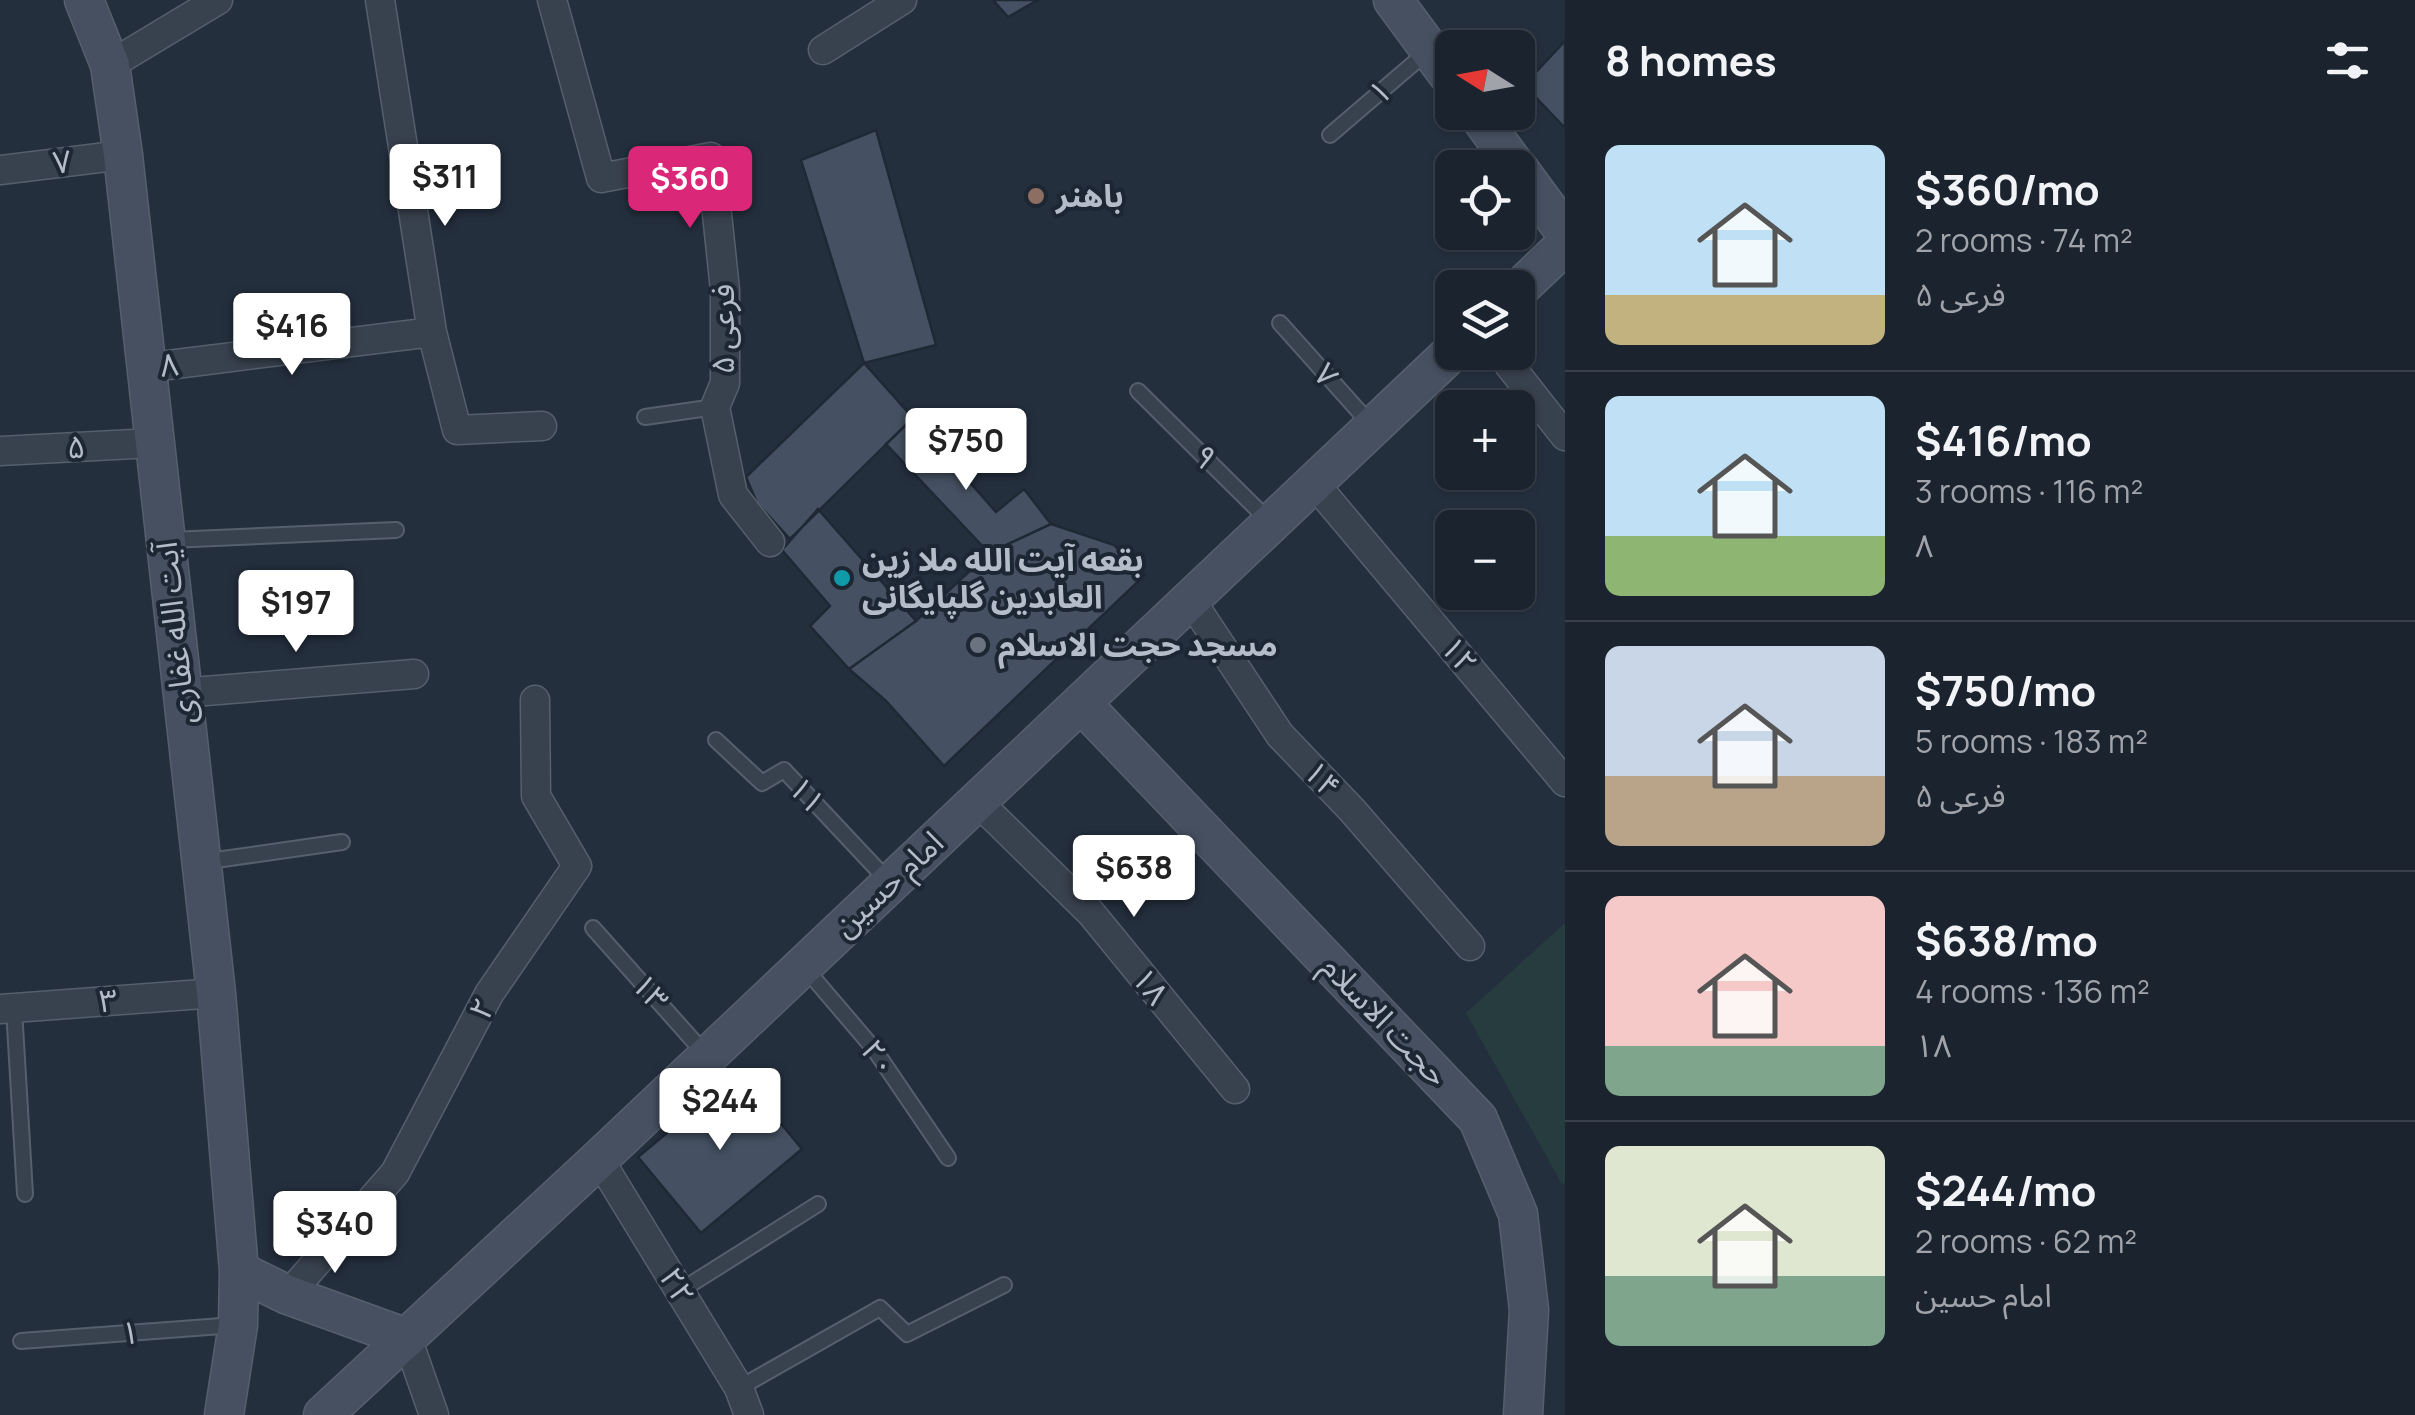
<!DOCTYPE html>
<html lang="en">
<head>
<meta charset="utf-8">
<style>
	:root { --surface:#1b232e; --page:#282f3a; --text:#f1f3f6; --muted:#a0a4aa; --line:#39404a; --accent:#db2777 }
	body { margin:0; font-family:Manrope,"Noto Sans Arabic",sans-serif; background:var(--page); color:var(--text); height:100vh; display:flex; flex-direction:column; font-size:38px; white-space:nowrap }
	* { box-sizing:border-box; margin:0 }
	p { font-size:32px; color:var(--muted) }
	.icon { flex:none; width:55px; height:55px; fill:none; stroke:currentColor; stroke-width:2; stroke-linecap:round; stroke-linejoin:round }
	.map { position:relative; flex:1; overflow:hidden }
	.drawer { display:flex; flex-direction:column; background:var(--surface); width:850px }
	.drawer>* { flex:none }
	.needle { width:65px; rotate:281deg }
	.fabs { position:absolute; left:1435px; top:30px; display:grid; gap:20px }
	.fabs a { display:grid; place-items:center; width:100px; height:100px; border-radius:15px; background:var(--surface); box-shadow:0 2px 8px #0004,0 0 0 2px var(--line); font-size:50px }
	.price { position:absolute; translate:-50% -85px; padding:0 22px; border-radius:10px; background:#fff; color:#222; font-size:32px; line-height:65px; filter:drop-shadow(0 2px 5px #0008) }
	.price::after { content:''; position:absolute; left:50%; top:60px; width:30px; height:22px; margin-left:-15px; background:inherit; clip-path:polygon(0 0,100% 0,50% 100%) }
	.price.current { background:var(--accent); color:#fff }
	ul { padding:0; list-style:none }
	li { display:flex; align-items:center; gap:30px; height:250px; padding:0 40px }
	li+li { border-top:2px solid var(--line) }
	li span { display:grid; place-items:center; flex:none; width:280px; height:200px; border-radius:15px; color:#555 }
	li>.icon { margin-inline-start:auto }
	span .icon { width:120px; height:120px; fill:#fffc; stroke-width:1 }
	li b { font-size:42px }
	h2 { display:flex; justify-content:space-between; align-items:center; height:120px; padding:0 40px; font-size:42px }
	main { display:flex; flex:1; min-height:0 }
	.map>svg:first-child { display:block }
	.green { fill:#263c3f }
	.building { fill:#455162; stroke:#1f2835; stroke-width:2.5 }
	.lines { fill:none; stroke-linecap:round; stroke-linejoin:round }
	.lane-casing { stroke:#565f6c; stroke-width:18 }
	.street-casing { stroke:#565f6c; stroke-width:31 }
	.secondary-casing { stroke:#565f6c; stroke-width:41 }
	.lane { stroke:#38414e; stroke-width:14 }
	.street { stroke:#38414e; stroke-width:28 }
	.secondary { stroke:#465061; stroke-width:38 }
	.education-dot { fill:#8d6e63; stroke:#1d2633; stroke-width:4 }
	.culture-dot { fill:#0f9aa8; stroke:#1d2633; stroke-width:4 }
	.worship-dot { fill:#6b7280; stroke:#1d2633; stroke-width:4 }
	.labels { text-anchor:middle; stroke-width:8; stroke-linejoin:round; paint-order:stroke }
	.street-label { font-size:32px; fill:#b4bcc9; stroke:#1d2633 }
	.poi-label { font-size:32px; font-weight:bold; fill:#b4bcc9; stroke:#1d2633; text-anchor:start }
</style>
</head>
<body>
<main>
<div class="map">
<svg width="1565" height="1415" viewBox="0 0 1565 1415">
	<rect width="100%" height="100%" fill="#242f3e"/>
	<path class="green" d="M1565,923V1183L1562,1184L1466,1013Z"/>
	<path class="building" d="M993,0H1038L1008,17Z
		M1565,41V128L1524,85Z
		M876,130L936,345L864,363L801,160Z
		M864,363L913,418L790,539L757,503L746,477Z
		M913,418L996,512L1024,489L1051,524L989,553L886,444Z
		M818,509L916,621L849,669L810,626L830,606L782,550Z
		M1051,524L1114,545L1145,575L944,766L886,701L849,669L916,621L989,553Z
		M739,1073L802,1149L701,1233L638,1157Z"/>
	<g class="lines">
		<defs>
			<path id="lane" d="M1330,135L1428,51
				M1280,323L1373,427
				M1138,391L1269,521
				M645,417L715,407
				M170,540L396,530
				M716,740L762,783L784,770L890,883
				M202,862L342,842
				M593,928L706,1055
				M805,968L874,1049L948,1158
				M14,1009L25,1194
				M680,1291L818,1204
				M21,1341L235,1325
				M739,1388L880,1308L907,1334L1004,1285"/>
			<path id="street" d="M380,0L432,332L457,430L542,426
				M552,0L601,178L711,157L725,290V383L715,407L733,495L770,542
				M823,50L902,0
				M110,65L218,0
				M0,170L123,155
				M1499,352L1565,436
				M144,368L432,332
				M0,451L153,443
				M1314,483L1565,782
				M1190,599L1280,735L1352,810L1470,946
				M181,693L414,674
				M977,801L1091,913L1235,1089
				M0,1009L216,993
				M599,1159L739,1388L749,1415
				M288,1295L395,1173L489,994L577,866L536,796L535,700
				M407,1338L434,1415"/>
			<path id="secondary" d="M84,0L110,65L123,155L216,993L239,1271L238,1325L224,1415
				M1393,0L1452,80
				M1476,112L1517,168
				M1518,168L1565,232
				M1518,290L1565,245
				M1081,703L1478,1119L1518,1214L1529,1310L1523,1415
				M239,1271L288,1295L407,1338
				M323,1415L599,1159L1452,352"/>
		</defs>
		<use href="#lane" class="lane-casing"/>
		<use href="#street" class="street-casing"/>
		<use href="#secondary" class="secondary-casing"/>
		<use href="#lane" class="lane"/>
		<use href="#street" class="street"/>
		<use href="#secondary" class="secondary"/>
	</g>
	<circle class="education-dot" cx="1036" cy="196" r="10"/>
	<circle class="culture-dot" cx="842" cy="578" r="10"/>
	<circle class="worship-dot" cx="978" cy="645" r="10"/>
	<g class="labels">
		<g class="street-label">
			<text transform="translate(1380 92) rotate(-40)" y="11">۱</text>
			<text transform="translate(62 162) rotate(-7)" y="11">۷</text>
			<text transform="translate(723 329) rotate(-90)" y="11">فرعی ۵</text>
			<text transform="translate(169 365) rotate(-7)" y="11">۸</text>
			<text transform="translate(1326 375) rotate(48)" y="11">۷</text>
			<text transform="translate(76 447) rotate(-3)" y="11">۵</text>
			<text transform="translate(1205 457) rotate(45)" y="11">۹</text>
			<text transform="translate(175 633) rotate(-96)" y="11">آیت الله غفاری</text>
			<text transform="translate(1459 655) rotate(50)" y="11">۱۲</text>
			<text transform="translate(1322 779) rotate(46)" y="11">۱۴</text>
			<text transform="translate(807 795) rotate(46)" y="11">۱۱</text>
			<text transform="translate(888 884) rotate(-43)" y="11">امام حسین</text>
			<text transform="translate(1150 986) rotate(51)" y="11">۱۸</text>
			<text transform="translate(650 992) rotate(49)" y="11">۱۳</text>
			<text transform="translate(108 1001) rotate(-4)" y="11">۳</text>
			<text transform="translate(482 1009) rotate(-61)" y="11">۲</text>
			<text transform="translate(1385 1021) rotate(46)" y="11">حجت الاسلام</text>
			<text transform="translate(879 1058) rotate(54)" y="11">۲۰</text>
			<text transform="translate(677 1286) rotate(59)" y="11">۲۲</text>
			<text transform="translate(130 1333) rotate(-4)" y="11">۱</text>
		</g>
		<g class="poi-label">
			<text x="1056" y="207">باهنر</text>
			<text x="862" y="571">بقعه آیت الله ملا زین<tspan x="862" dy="37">العابدین گلپایگانی</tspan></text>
			<text x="998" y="656">مسجد حجت الاسلام</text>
		</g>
	</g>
</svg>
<div class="fabs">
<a><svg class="needle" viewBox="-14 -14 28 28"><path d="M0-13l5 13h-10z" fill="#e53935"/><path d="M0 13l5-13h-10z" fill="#a0a4aa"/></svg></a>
<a><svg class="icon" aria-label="locate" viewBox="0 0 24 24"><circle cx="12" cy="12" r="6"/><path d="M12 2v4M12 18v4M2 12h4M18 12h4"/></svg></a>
<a><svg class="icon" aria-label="layers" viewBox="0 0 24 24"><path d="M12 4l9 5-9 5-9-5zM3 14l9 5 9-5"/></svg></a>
<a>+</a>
<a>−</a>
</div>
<b class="price" style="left:445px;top:229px">$311</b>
<b class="price current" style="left:690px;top:231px">$360</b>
<b class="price" style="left:292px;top:378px">$416</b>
<b class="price" style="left:966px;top:493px">$750</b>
<b class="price" style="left:296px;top:655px">$197</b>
<b class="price" style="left:1134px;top:920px">$638</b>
<b class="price" style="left:720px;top:1153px">$244</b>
<b class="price" style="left:335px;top:1276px">$340</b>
</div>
<section class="drawer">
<h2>8 homes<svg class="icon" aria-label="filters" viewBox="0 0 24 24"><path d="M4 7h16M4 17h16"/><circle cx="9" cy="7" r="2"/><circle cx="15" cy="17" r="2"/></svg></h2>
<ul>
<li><span style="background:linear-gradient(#bfe0f5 75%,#c2b280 0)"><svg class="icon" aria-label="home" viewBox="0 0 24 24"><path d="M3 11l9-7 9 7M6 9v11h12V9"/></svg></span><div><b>$360/mo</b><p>2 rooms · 74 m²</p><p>فرعی ۵</p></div></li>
<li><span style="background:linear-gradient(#bfe0f5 70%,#8fb573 0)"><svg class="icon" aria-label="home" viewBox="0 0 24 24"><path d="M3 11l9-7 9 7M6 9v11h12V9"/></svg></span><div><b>$416/mo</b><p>3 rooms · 116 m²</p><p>۸</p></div></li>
<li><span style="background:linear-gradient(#c9d6e8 65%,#b9a48a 0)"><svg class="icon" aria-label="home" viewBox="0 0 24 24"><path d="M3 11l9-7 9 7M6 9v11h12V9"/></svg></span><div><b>$750/mo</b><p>5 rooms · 183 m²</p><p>فرعی ۵</p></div></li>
<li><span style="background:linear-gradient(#f6c9c9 75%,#7fa58c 0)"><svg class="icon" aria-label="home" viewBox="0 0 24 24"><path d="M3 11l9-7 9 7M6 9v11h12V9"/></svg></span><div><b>$638/mo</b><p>4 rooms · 136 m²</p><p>۱۸</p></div></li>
<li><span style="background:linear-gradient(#dfe7d0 65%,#7fa58c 0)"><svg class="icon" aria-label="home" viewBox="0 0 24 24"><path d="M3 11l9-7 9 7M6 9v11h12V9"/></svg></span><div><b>$244/mo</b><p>2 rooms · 62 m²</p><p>امام حسین</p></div></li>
</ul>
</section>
</main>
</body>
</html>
